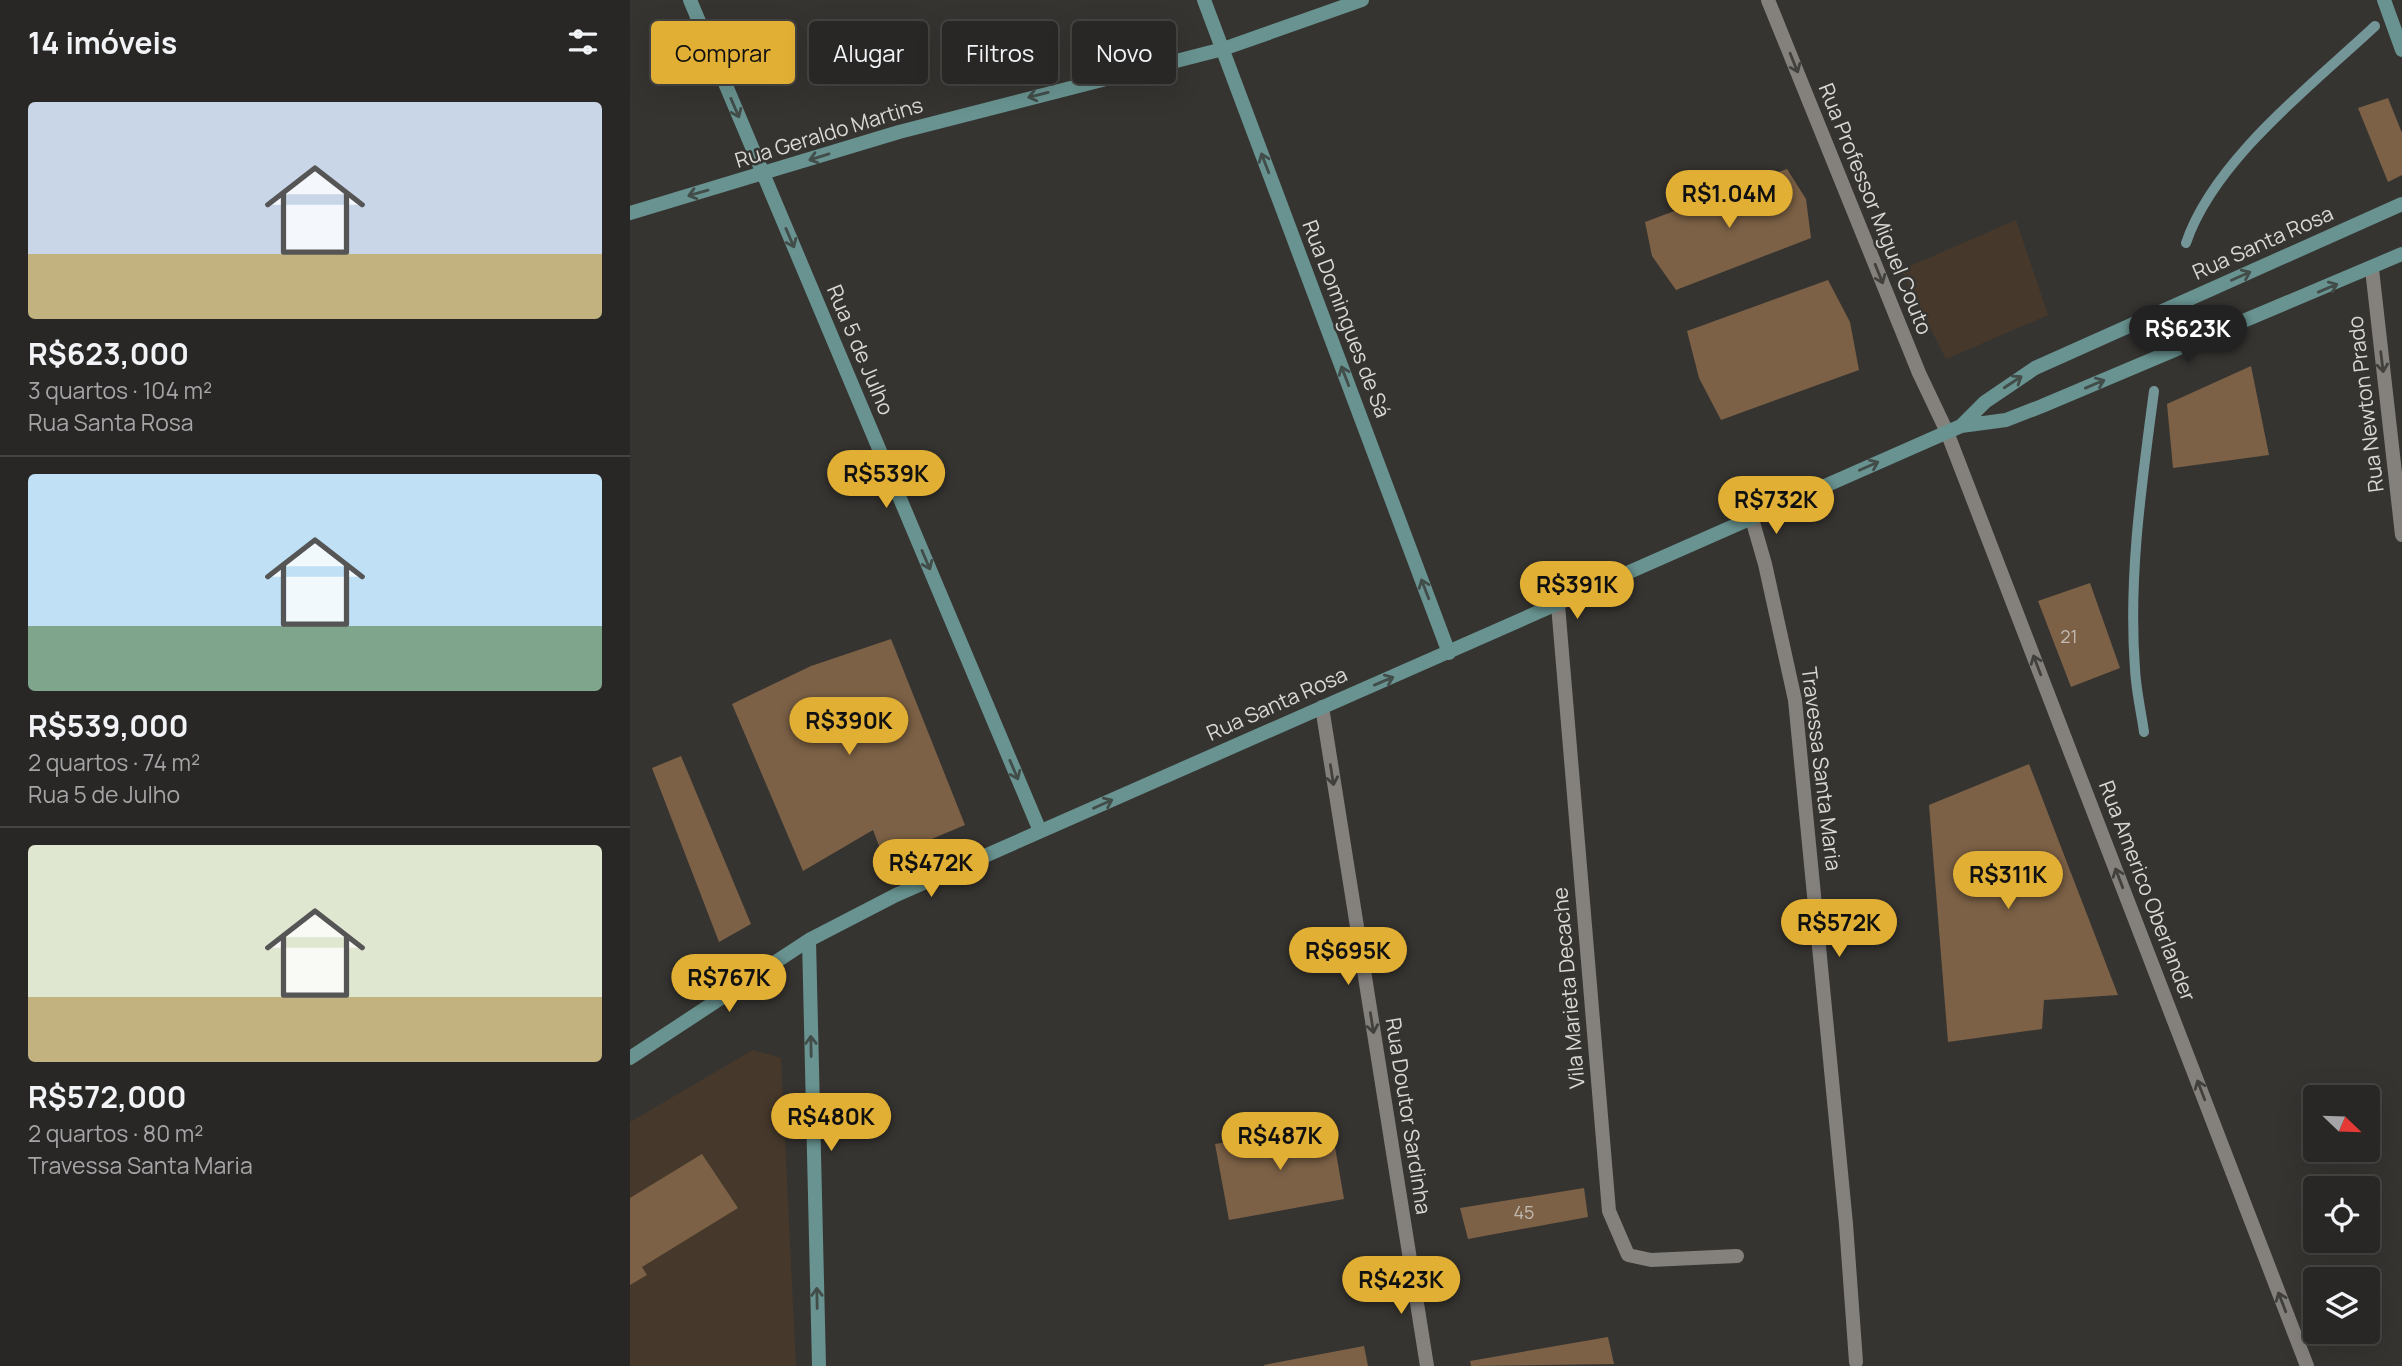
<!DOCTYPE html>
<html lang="pt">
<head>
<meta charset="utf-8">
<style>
	:root { --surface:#282725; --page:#302f2d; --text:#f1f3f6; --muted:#a5a5a7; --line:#444442; --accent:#e1af34 }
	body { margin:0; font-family:Manrope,sans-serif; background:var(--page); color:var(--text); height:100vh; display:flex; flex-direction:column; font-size:26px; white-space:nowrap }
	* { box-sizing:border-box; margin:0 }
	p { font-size:23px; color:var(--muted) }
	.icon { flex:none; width:38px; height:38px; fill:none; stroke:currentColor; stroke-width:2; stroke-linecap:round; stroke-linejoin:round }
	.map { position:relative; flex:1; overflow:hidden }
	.side { display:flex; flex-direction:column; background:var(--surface); width:630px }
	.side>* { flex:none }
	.guide { position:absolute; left:21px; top:21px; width:665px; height:63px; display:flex; gap:14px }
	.needle { width:46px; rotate:113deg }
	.buttons { position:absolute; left:1673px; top:1085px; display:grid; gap:14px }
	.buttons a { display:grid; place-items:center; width:77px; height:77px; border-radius:7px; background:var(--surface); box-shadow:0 7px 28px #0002,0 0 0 2px var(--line); font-size:35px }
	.price { position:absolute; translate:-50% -60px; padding:0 16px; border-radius:24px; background:var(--accent); color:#111; font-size:23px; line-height:46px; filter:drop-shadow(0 2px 4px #0008) }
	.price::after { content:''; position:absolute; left:50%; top:42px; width:21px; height:16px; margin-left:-10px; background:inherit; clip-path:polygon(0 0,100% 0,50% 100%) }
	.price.selected { background:#222; color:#fff }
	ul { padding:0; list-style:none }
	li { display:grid; align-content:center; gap:14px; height:371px; padding:0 28px }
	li+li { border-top:2px solid var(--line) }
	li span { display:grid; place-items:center; height:217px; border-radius:7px; color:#555 }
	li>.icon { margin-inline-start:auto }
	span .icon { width:126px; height:126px; fill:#fffc; stroke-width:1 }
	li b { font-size:30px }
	h2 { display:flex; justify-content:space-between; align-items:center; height:84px; padding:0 28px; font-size:30px }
	.chip { padding:0 24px; border-radius:7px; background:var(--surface); box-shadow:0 7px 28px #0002,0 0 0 2px var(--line); font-size:24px; line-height:63px }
	.chip.selected { background:var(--accent); color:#111 }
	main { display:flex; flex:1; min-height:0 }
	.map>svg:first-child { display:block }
	.education { fill:#46392b }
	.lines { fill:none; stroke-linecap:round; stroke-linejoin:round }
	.stream { stroke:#749698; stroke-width:10 }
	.building { fill:#7c6146 }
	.street { stroke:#84817d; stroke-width:14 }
	.secondary { stroke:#689390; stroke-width:14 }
	.oneway { stroke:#42403c }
	.oneway2 { stroke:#424c49 }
	.labels { text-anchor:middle; stroke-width:5; stroke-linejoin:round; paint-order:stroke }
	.number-label { font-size:18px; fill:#c2bab2 }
	.street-label { font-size:21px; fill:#d9d8d6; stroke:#363431 }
</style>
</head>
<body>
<main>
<section class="side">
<h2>14 imóveis<svg class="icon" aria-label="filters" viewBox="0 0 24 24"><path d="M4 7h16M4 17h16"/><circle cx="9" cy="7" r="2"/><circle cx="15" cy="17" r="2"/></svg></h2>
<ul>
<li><span style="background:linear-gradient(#c9d6e8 70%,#c2b280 0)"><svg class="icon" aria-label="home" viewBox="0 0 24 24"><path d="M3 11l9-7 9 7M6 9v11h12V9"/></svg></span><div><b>R$623,000</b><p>3 quartos · 104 m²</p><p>Rua Santa Rosa</p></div></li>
<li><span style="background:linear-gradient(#bfe0f5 70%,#7fa58c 0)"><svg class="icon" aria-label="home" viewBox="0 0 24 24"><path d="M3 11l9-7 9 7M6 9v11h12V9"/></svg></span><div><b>R$539,000</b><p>2 quartos · 74 m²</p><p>Rua 5 de Julho</p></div></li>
<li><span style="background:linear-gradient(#dfe7d0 70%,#c2b280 0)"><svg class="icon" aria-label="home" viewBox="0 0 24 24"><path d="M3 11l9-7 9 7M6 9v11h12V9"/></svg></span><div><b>R$572,000</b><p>2 quartos · 80 m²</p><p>Travessa Santa Maria</p></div></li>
</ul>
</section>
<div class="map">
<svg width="1772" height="1366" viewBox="0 0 1772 1366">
	<rect width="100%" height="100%" fill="#363431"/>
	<path class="education" d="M1386,220L1418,315L1316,359L1271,270Z
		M123,1050L151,1058L166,1366H0V1122Z"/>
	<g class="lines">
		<path class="stream" d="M1556,243C1584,160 1682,85 1745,26
			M1514,732C1511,711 1506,690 1505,669C1498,576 1512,482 1524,391"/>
	</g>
	<path class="building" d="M1758,98L1772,133V175L1758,182L1728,108Z
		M1157,169L1176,199L1181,238L1046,290L1022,256L1015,222Z
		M1198,280L1220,322L1229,370L1091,420L1069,378L1057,331Z
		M1621,366L1639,455L1543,468L1537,404Z
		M1460,583L1490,668L1441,687L1408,601Z
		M261,639L335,825L254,859L243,830L173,871L102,704L181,666Z
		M51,756L121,924L89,942L22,768Z
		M1399,764L1488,995L1414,1000L1412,1029L1318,1042L1299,805Z
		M701,1124L714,1199L599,1220L585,1144Z
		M72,1154L108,1208L12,1267L17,1275L0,1285V1198Z
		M954,1188L958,1217L838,1239L830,1208Z
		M978,1337L984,1364L841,1366L840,1361Z
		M734,1346L738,1366H634V1365Z"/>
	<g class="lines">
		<path class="street" d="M1138,0L1289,373L1317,432L1677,1366
			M1742,269L1772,535
			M1122,519L1135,564L1165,700L1216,1224L1226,1362
			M928,605L979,1211L998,1255L1021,1260L1107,1256
			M692,707L797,1366"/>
		<path class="secondary" d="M60,0L410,831
			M574,0L819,653
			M1754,0L1772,50
			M0,213L269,132L593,49L732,0
			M1331,426L1376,420L1412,406L1772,254
			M179,940L189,1366
			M0,1058L179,940L266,895L1331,426L1355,402L1405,368L1772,204"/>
	</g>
	<defs><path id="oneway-shaft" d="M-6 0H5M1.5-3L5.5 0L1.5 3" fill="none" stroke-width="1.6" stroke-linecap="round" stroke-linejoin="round" transform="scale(1.75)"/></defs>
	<g class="oneway">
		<use href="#oneway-shaft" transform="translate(1164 63) rotate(68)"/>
		<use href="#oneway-shaft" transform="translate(1249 274) rotate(68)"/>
		<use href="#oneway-shaft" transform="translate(1752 362) rotate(83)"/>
		<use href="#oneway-shaft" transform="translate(1407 665) rotate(-111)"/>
		<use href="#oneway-shaft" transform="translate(702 775) rotate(81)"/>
		<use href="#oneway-shaft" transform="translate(1489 878) rotate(-111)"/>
		<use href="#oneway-shaft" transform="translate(742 1023) rotate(81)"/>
		<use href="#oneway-shaft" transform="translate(1571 1090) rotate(-111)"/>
		<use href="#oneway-shaft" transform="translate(1652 1302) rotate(-111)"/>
	</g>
	<g class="oneway2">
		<use href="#oneway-shaft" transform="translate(408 95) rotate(166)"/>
		<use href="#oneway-shaft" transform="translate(105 108) rotate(67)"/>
		<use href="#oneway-shaft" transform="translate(189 157) rotate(163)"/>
		<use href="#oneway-shaft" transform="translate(635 163) rotate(-111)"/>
		<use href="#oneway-shaft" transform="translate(68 193) rotate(164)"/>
		<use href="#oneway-shaft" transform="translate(160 238) rotate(67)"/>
		<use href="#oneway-shaft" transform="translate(1611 276) rotate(-24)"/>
		<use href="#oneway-shaft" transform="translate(1698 288) rotate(-23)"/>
		<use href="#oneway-shaft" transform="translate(715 376) rotate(-111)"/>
		<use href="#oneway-shaft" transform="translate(1383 382) rotate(-33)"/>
		<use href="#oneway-shaft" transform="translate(1465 384) rotate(-23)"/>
		<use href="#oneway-shaft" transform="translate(1239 466) rotate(-24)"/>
		<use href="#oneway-shaft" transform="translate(296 560) rotate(67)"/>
		<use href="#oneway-shaft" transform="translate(795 589) rotate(-111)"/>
		<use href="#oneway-shaft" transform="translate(754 681) rotate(-23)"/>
		<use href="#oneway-shaft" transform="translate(384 770) rotate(67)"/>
		<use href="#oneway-shaft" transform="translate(473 804) rotate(-24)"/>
		<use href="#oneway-shaft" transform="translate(181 1046) rotate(-91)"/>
		<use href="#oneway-shaft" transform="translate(187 1298) rotate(-91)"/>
	</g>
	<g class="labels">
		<g class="number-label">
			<text x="1439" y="643">21</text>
			<text x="894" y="1219">45</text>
		</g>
		<g class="street-label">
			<text transform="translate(199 133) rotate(-17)" y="7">Rua Geraldo Martins</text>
			<text transform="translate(1245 209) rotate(68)" y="7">Rua Professor Miguel Couto</text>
			<text transform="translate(1633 243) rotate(-24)" y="7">Rua Santa Rosa</text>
			<text transform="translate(716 319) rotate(69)" y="7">Rua Domingues de Sá</text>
			<text transform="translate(230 350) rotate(67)" y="7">Rua 5 de Julho</text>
			<text transform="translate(1736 404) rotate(-97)" y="7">Rua Newton Prado</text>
			<text transform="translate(647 704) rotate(-24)" y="7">Rua Santa Rosa</text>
			<text transform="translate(1191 769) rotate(83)" y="7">Travessa Santa Maria</text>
			<text transform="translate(1517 891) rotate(69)" y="7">Rua Americo Oberlander</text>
			<text transform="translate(939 988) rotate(-95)" y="7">Vila Marieta Decache</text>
			<text transform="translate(778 1116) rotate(81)" y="7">Rua Doutor Sardinha</text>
		</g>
	</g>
</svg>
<div class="buttons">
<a><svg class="needle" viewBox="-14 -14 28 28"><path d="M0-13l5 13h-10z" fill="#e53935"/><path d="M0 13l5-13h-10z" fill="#a5a5a7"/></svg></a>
<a><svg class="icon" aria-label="locate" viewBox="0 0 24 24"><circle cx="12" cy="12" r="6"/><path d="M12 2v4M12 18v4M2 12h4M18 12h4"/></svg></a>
<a><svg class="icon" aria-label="layers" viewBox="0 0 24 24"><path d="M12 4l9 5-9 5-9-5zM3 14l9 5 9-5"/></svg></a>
</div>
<b class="price" style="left:1099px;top:230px">R$1.04M</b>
<b class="price selected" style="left:1558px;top:365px">R$623K</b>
<b class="price" style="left:256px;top:510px">R$539K</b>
<b class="price" style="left:1146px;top:536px">R$732K</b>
<b class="price" style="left:947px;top:621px">R$391K</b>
<b class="price" style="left:219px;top:757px">R$390K</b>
<b class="price" style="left:301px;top:899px">R$472K</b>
<b class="price" style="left:1378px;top:911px">R$311K</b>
<b class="price" style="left:1209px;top:959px">R$572K</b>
<b class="price" style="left:718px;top:987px">R$695K</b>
<b class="price" style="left:99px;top:1014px">R$767K</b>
<b class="price" style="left:201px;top:1153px">R$480K</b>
<b class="price" style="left:650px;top:1172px">R$487K</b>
<b class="price" style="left:771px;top:1316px">R$423K</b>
<div class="guide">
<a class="chip selected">Comprar</a>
<a class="chip">Alugar</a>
<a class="chip">Filtros</a>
<a class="chip">Novo</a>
</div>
</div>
</main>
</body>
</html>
